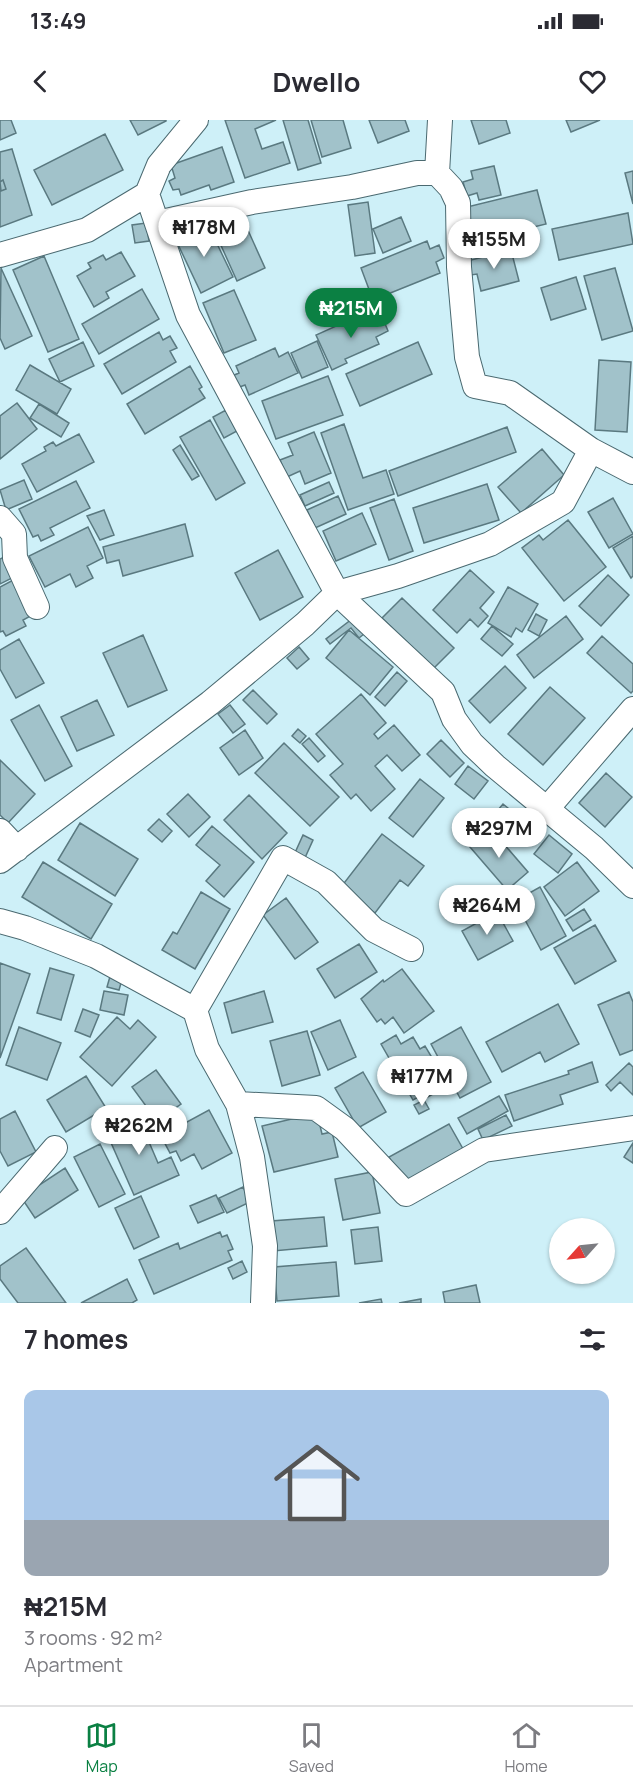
<!DOCTYPE html>
<html lang="en">
<head>
<meta charset="utf-8">
<style>
	:root { --surface:#fff; --page:#f7f7f7; --text:#2b2b33; --muted:#7c7c81; --line:#e1e1e2; --accent:#0b8043 }
	body { margin:0; font-family:Manrope,sans-serif; background:var(--page); color:var(--text); height:100vh; display:flex; flex-direction:column; font-size:22px; white-space:nowrap }
	* { box-sizing:border-box; margin:0 }
	p { font-size:20px; color:var(--muted) }
	.icon { flex:none; width:33px; height:33px; fill:none; stroke:currentColor; stroke-width:2; stroke-linecap:round; stroke-linejoin:round }
	.map { position:relative; height:1183px; overflow:hidden }
	.drawer { display:flex; flex-direction:column; background:var(--surface); flex:1 }
	.drawer>* { flex:none }
	.needle { width:39px; rotate:243deg }
	.fabs { position:absolute; left:549px; top:1098px; display:grid; gap:12px }
	.fabs a { display:grid; place-items:center; width:66px; height:66px; border-radius:50%; background:var(--surface); box-shadow:0 2px 4px #0004; font-size:30px }
	.price { position:absolute; translate:-50% -51px; padding:0 14px; border-radius:21px; background:#fff; color:#222; font-size:20px; line-height:39px; filter:drop-shadow(0 2px 3px #0008) }
	.price::after { content:''; position:absolute; left:50%; top:36px; width:18px; height:14px; margin-left:-9px; background:inherit; clip-path:polygon(0 0,100% 0,50% 100%) }
	.price.on { background:var(--accent); color:#fff }
	ul { padding:0; list-style:none }
	li { display:grid; align-content:center; gap:12px; height:318px; padding:0 24px }
	li span { display:grid; place-items:center; height:186px; border-radius:12px; color:#555 }
	li>.icon { margin-inline-start:auto }
	span .icon { width:108px; height:108px; fill:#fffc; stroke-width:1 }
	li b { font-size:26px }
	h2 { display:flex; justify-content:space-between; align-items:center; height:72px; padding:0 24px; font-size:26px }
	.status { display:flex; justify-content:space-between; align-items:center; height:42px; padding:0 30px; background:var(--surface); direction:ltr }
	.status svg { height:16px; fill:currentColor }
	header { display:flex; justify-content:space-between; align-items:center; height:78px; padding:0 24px; background:var(--surface); font-size:27px; font-weight:700 }
	.tab-bar { display:flex; justify-content:space-around; align-items:center; height:84px; border-top:2px solid var(--line); background:var(--surface); font-size:16px; color:var(--muted) }
	.tab-bar a { display:grid; justify-items:center; gap:3px }
	.tab-bar .on { color:var(--accent) }
	.map>svg:first-child { display:block }
	.building { fill:#a1c2ca; stroke:#5a7980; stroke-width:1.5 }
	.lines { fill:none; stroke-linecap:round; stroke-linejoin:round }
	.street-casing { stroke:#4a6970; stroke-width:26 }
	.street { stroke:#fff; stroke-width:24 }
</style>
</head>
<body>
<div class="status"><b>13:49</b><svg viewBox="0 0 49 12"><path d="M0 12V9h3v3zM5 12V6h3v6zM10 12V3h3v9zM15 12V0h3v12zM26 1h20v11H26zM47 4h2v5h-2z"/></svg></div>
<header><svg class="icon" aria-label="back" viewBox="0 0 24 24"><path d="M15 5l-7 7 7 7"/></svg>Dwello<svg class="icon" aria-label="heart" viewBox="0 0 24 24"><path d="M12 20l-8-8c-3-5 5-10 8-4 3-6 11-1 8 4z"/></svg></header>
<div class="map">
<svg width="633" height="1183" viewBox="0 0 633 1183">
	<rect width="100%" height="100%" fill="#cef0f8"/>
	<path class="building" d="M0,0H11L16,13L0,20Z
		M130,0H166V1L138,15Z
		M225,0H276L255,9L262,29L283,22L290,43L245,58Z
		M283,0H308L321,43L298,50Z
		M311,0H343L351,28L322,37Z
		M369,0H405L409,11L378,23Z
		M471,0H506L510,13L479,24Z
		M566,0H600L571,12Z
		M105,14L123,50L52,85L34,50Z
		M222,27L234,62L211,70L209,65L181,75L179,69L173,70L169,61L175,58L171,45Z
		M12,29L32,95L0,107V67L1,71L6,69L3,60L0,62V32Z
		M494,46L501,75L479,80L477,73L467,76L463,62L473,59L471,51Z
		M633,51V84L625,53Z
		M3,60L6,69L1,71L0,62Z
		M537,70L546,104L476,121L467,87Z
		M368,82L375,133L355,136L348,85Z
		M628,93L633,124L559,140L552,109Z
		M401,97L411,121L383,133L373,109Z
		M146,103L149,121L135,123L132,105Z
		M208,105L233,157L201,173L174,116L194,106L196,111Z
		M232,105L235,114L247,108L265,148L237,161L219,121L225,118L222,109Z
		M427,121L430,129L439,125L444,138L436,142L440,153L373,180L361,148Z
		M511,130L519,161L481,171L477,154L471,155L467,141Z
		M121,132L135,156L106,172L109,178L94,187L77,156L91,148L88,143L103,135L106,140Z
		M44,136L79,219L48,232L13,150Z
		M1,148L32,216L5,229L0,218Z
		M615,148L633,211L602,220L584,156Z
		M576,157L586,189L551,200L541,168Z
		M142,169L159,199L99,234L82,204Z
		M234,170L256,220L224,233L203,183Z
		M365,193L368,200L381,194L388,211L376,217L379,224L345,239L347,243L332,250L316,215Z
		M159,212L163,220L170,216L177,228L170,231L176,242L122,274L104,244Z
		M317,221L328,247L302,258L291,233Z
		M83,222L94,246L60,262L49,239Z
		M418,222L432,254L360,286L346,254Z
		M275,228L279,237L288,232L298,253L249,275L245,265L237,268L232,256L239,253L236,246Z
		M599,240L631,242L627,312L595,310Z
		M30,245L71,269L57,294L16,270Z
		M190,246L202,267L199,269L205,278L145,314L127,284Z
		M328,256L343,295L276,319L262,281Z
		M17,283L37,309L0,339V296Z
		M39,284L69,303L61,317L30,298Z
		M226,290L237,311L224,318L213,297Z
		M210,300L245,363L216,380L180,317Z
		M344,304L363,358L386,350L394,374L348,390L321,313Z
		M507,307L516,332L398,376L389,351Z
		M314,312L331,353L305,364L300,351L287,357L280,340L293,335L288,323Z
		M79,314L94,342L37,372L22,344L46,331L44,327L53,322L56,326Z
		M180,325L199,356L192,360L173,330Z
		M542,329L564,355L521,393L498,367Z
		M24,360L32,379L6,390L0,370Z
		M76,361L90,388L50,408L54,415L41,421L38,415L33,417L19,389Z
		M329,362L334,373L305,386L300,375Z
		M487,364L499,400L424,423L413,388Z
		M338,376L346,394L315,408L307,390Z
		M613,378L633,414L609,428L588,392Z
		M394,379L413,431L389,440L370,388Z
		M104,390L114,415L100,420L87,396Z
		M362,393L376,424L336,441L323,411Z
		M568,400L606,447L564,481L522,428L539,415L543,420Z
		M185,404L193,436L123,456L119,440L107,443L103,427Z
		M88,407L103,438L87,446L93,458L76,467L70,454L45,467L29,436Z
		M633,416V456L631,458L613,428Z
		M278,430L303,477L260,500L235,453Z
		M6,436L16,456L0,464V439Z
		M470,450L494,472L480,488L488,496L478,507L470,499L457,513L433,490Z
		M608,455L629,475L601,506L579,486Z
		M17,458L36,493L23,500L26,506L6,516L3,511L0,512V467Z
		M508,467L538,484L522,512L516,508L511,517L488,503Z
		M402,478L454,528L434,548L382,498Z
		M536,494L547,500L539,516L528,510Z
		M566,496L583,519L534,558L517,535Z
		M352,499L364,514L359,518L351,508L330,524L326,519Z
		M492,506L513,524L502,536L481,519Z
		M349,510L393,547L370,575L326,538Z
		M143,515L167,570L128,587L103,533Z
		M602,516L633,544V571L631,573L587,533Z
		M19,519L44,563L16,578L0,549V530Z
		M299,527L309,539L297,549L287,538Z
		M505,546L526,568L490,603L469,581Z
		M397,552L407,561L385,586L375,577Z
		M550,567L585,598L543,645L508,614Z
		M253,570L277,594L267,604L243,580Z
		M361,574L386,603L374,614L378,619L394,605L420,635L402,651L387,635L375,646L395,669L371,691L356,674L351,679L330,655L343,644L316,614Z
		M97,580L114,615L77,631L61,597Z
		M39,585L72,646L45,661L11,600Z
		M230,585L245,604L233,613L218,594Z
		M298,609L306,616L300,623L292,616Z
		M245,610L263,638L239,655L220,628Z
		M309,618L325,636L318,642L302,624Z
		M441,620L464,643L450,657L427,634Z
		M284,623L339,677L310,706L255,653Z
		M0,640L35,674L8,703L0,695Z
		M468,646L488,661L474,679L455,664Z
		M606,653L632,677L605,707L579,683Z
		M420,659L444,678L413,717L389,698Z
		M188,674L210,697L189,717L167,694Z
		M249,675L287,713L262,739L224,700Z
		M503,684L523,700L509,718L488,702Z
		M159,699L172,711L162,722L148,710Z
		M80,703L138,739L115,776L58,740Z
		M212,706L254,742L224,777L206,761L220,745L196,725Z
		M491,709L528,752L507,770L470,727Z
		M382,714L424,746L408,766L400,760L375,793L341,767Z
		M303,715L313,720L304,740L294,735Z
		M549,715L572,734L558,753L534,734Z
		M43,742L112,784L91,819L22,777Z
		M577,742L599,771L565,796L544,767Z
		M540,767L566,816L541,830L515,781Z
		M201,772L230,789L195,849L162,830L173,812L177,814Z
		M286,778L318,822L295,839L263,795Z
		M584,789L591,800L573,811L566,800Z
		M497,792L513,821L478,840L462,811Z
		M595,805L616,841L575,864L554,828Z
		M359,824L377,852L335,878L317,849Z
		M0,843L30,854L0,938Z
		M50,848L74,855L61,900L37,893Z
		M402,849L434,891L404,913L393,897L385,904L381,899L377,902L361,879L383,860L384,862Z
		M111,853L123,856L119,870L107,867Z
		M104,871L128,875L124,895L100,890Z
		M264,871L273,902L232,913L224,883Z
		M629,872L633,882V930L620,935L598,885Z
		M558,884L579,924L545,942L540,932L502,952L486,922Z
		M83,889L99,895L90,917L75,911Z
		M117,897L130,909L138,900L156,917L112,966L80,937Z
		M340,900L356,937L328,950L311,912Z
		M19,907L61,923L47,960L6,945Z
		M461,907L491,962L460,978L431,924Z
		M307,911L320,955L282,966L270,921Z
		M396,915L401,924L413,917L420,929L425,926L446,961L433,968L435,973L424,979L422,975L413,980L381,924Z
		M592,942L598,962L560,975L563,984L514,1001L505,975L569,954L568,951Z
		M629,943L633,947V975L620,962L611,971L606,965Z
		M156,950L181,984L157,1001L132,967Z
		M363,952L386,992L358,1008L335,968Z
		M86,956L106,988L66,1012L47,980Z
		M499,976L508,991L467,1014L458,998Z
		M424,980L429,989L419,994L414,985Z
		M209,990L232,1033L202,1049L194,1034L181,1041L176,1031L170,1033L161,1016Z
		M15,991L36,1032L8,1046L0,1031V999Z
		M317,993L322,1014L332,1012L338,1037L274,1052L262,1006Z
		M137,994L158,1043L171,1037L179,1055L134,1075L105,1009Z
		M506,995L512,1006L483,1020L478,1009Z
		M449,1004L467,1036L406,1069L389,1037Z
		M633,1023V1043L624,1037Z
		M100,1024L125,1074L99,1087L74,1037Z
		M65,1048L78,1070L35,1098L21,1077Z
		M372,1052L380,1093L343,1100L335,1059Z
		M243,1067L250,1082L227,1093L219,1078Z
		M216,1075L224,1092L198,1103L190,1086Z
		M141,1076L159,1117L134,1129L115,1088Z
		M324,1097L327,1126L273,1131L271,1101Z
		M378,1107L382,1141L355,1144L351,1110Z
		M220,1112L222,1117L227,1115L233,1129L228,1131L232,1140L154,1174L139,1140L178,1123L180,1129Z
		M26,1128L66,1183H18L0,1159V1146Z
		M242,1141L247,1152L233,1159L228,1148Z
		M336,1142L339,1176L277,1181L274,1147Z
		M127,1159L137,1180L132,1183H81Z
		M476,1165L480,1183H445L443,1172Z
		M381,1179L382,1183H359Z
		M421,1179V1183H399Z"/>
	<g class="lines">
		<defs>
			<path id="street" d="M437,53L440,0
				M147,74L188,195L337,473L443,572L454,599L472,624L495,646L594,728L633,766
				M0,135L87,110L147,74L159,45L196,0
				M591,330L633,352
				M0,398L14,414L15,438L37,487
				M545,691L633,589
				M0,711L17,729
				M0,741L210,583L305,504L337,473L398,456L490,424L563,382L591,330L510,273L475,266L467,237L459,147L458,83L451,68L437,53H417L352,67L252,82L157,103
				M0,801L25,808L96,836L195,890
				M238,984L316,988L345,1009L406,1074L484,1030L633,1008
				M0,1092L55,1028
				M263,1183L265,1126L252,1037L238,984L207,929L195,890L283,738L326,762L374,810L411,829"/>
		</defs>
		<use href="#street" class="street-casing"/>
		<use href="#street" class="street"/>
	</g>
</svg>
<div class="fabs">
<a><svg class="needle" viewBox="-14 -14 28 28"><path d="M0-13l5 13h-10z" fill="#e53935"/><path d="M0 13l5-13h-10z" fill="#7c7c81"/></svg></a>
</div>
<b class="price" style="left:204px;top:138px">₦178M</b>
<b class="price" style="left:494px;top:150px">₦155M</b>
<b class="price on" style="left:351px;top:219px">₦215M</b>
<b class="price" style="left:499px;top:739px">₦297M</b>
<b class="price" style="left:487px;top:816px">₦264M</b>
<b class="price" style="left:422px;top:987px">₦177M</b>
<b class="price" style="left:139px;top:1036px">₦262M</b>
</div>
<section class="drawer">
<h2>7 homes<svg class="icon" aria-label="filters" viewBox="0 0 24 24"><path d="M4 7h16M4 17h16"/><circle cx="9" cy="7" r="2"/><circle cx="15" cy="17" r="2"/></svg></h2>
<ul>
<li><span style="background:linear-gradient(#a9c7e8 70%,#9aa5b1 0)"><svg class="icon" aria-label="home" viewBox="0 0 24 24"><path d="M3 11l9-7 9 7M6 9v11h12V9"/></svg></span><div><b>₦215M</b><p>3 rooms · 92 m²</p><p>Apartment</p></div></li>
</ul>
</section>
<nav class="tab-bar">
<a class="on"><svg class="icon" aria-label="map" viewBox="0 0 24 24"><path d="M3 6l6-2 6 2 6-2v14l-6 2-6-2-6 2zM9 4v14M15 6v14"/></svg>Map</a>
<a><svg class="icon" aria-label="saved" viewBox="0 0 24 24"><path d="M7 4h10v16l-5-4-5 4z"/></svg>Saved</a>
<a><svg class="icon" aria-label="home" viewBox="0 0 24 24"><path d="M3 11l9-7 9 7M6 9v11h12V9"/></svg>Home</a>
</nav>
</body>
</html>
